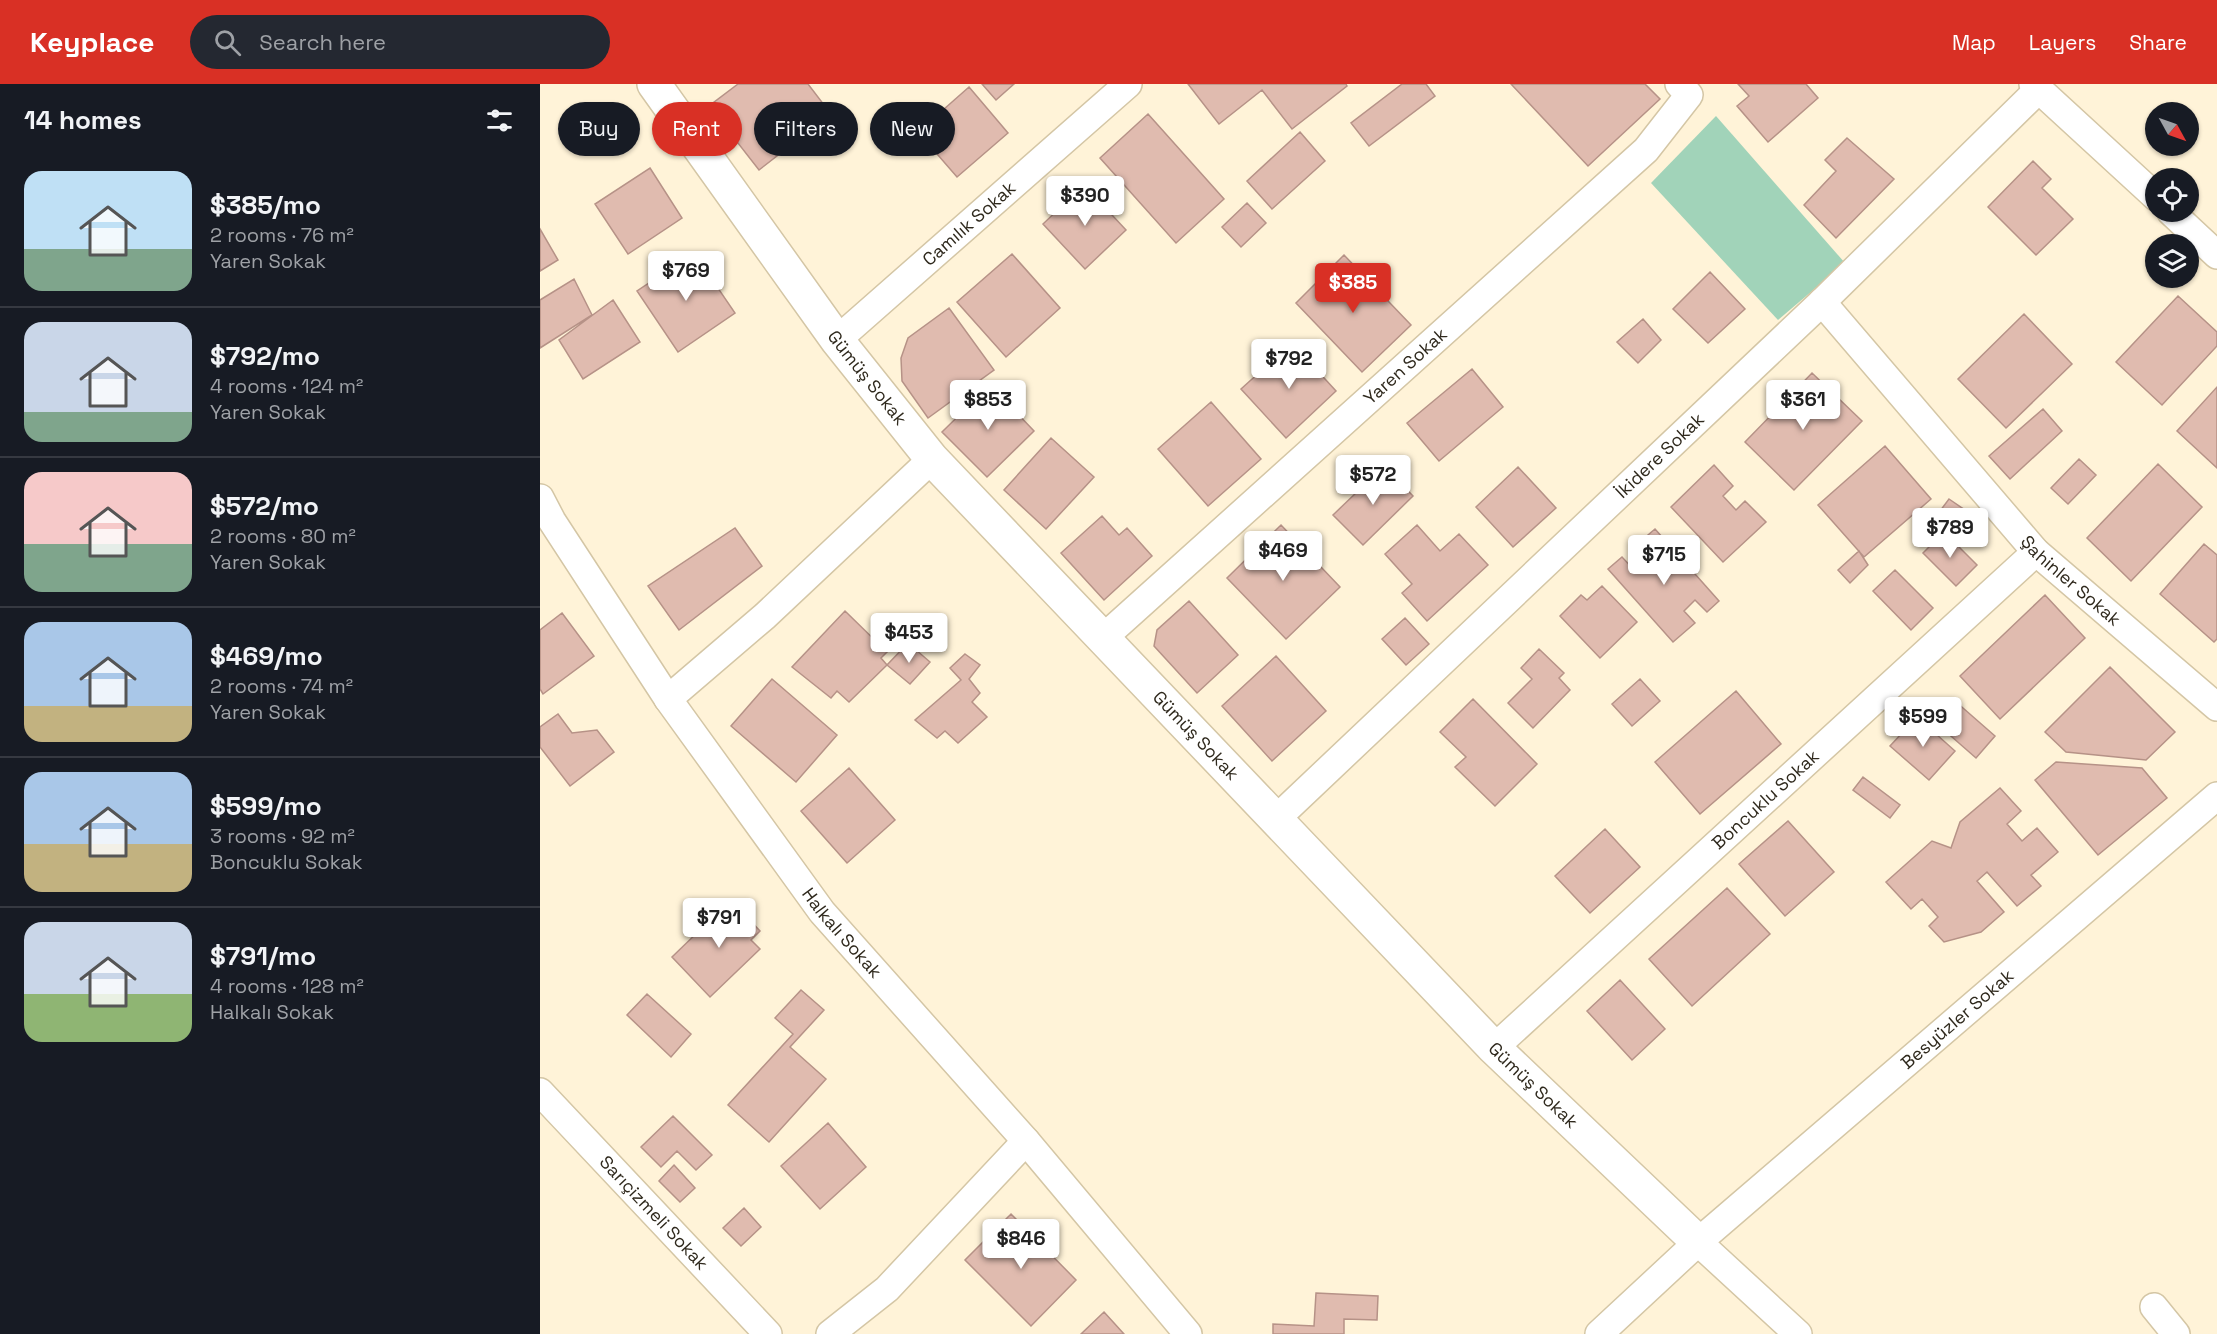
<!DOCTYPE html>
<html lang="en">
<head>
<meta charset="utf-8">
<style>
	:root { --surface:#171b24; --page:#242831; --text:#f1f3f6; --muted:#9ea1a6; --line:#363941; --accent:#d93025 }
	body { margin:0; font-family:"Space Grotesk",sans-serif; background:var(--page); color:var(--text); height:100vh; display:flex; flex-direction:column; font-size:22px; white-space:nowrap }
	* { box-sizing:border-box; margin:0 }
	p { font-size:20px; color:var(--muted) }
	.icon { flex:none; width:33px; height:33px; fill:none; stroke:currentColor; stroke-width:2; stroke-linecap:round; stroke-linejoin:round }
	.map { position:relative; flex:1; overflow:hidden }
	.sheet { display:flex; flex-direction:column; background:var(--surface); width:540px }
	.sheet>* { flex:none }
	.guide { position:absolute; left:18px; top:18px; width:570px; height:54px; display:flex; gap:12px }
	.needle { width:39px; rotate:130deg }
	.tools { position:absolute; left:1605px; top:18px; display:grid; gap:12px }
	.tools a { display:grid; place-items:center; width:54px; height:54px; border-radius:50%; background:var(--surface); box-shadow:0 2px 4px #0004; font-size:30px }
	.price { position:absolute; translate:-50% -51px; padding:0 14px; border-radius:6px; background:#fff; color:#222; font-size:20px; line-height:39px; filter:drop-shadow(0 2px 3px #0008) }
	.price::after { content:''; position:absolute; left:50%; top:36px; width:18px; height:14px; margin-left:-9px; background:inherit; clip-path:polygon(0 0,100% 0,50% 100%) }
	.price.active { background:var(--accent); color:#fff }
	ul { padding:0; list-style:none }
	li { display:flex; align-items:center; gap:18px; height:150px; padding:0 24px }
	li+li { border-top:2px solid var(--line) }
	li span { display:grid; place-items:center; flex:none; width:168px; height:120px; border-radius:18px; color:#555 }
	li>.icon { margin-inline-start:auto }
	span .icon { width:72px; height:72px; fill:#fffc; stroke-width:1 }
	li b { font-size:26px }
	h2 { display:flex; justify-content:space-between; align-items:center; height:72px; padding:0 24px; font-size:26px }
	.tag { padding:0 21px; border-radius:27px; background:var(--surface); box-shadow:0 2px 4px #0004; font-size:21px; line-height:54px }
	.tag.active { background:var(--accent); color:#fff }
	header { display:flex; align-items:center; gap:36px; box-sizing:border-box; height:84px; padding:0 30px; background:var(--accent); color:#fff }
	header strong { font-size:28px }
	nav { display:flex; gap:33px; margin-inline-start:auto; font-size:21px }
	.search { width:420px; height:54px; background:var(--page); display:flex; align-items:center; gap:15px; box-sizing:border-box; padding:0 21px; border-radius:33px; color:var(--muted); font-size:22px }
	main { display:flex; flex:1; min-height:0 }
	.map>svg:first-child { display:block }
	.green { fill:#a1d3b9 }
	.building { fill:#e0bbaf; stroke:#b69287; stroke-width:1.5 }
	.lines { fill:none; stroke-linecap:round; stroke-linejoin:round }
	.minor-casing { stroke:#d4c6a5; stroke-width:30 }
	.tertiary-casing { stroke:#d4c6a5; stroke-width:36 }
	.minor { stroke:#fff; stroke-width:27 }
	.tertiary { stroke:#fff; stroke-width:33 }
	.labels { text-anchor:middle; stroke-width:5; stroke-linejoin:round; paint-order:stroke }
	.street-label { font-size:18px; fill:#2f291d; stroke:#fff3d8 }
</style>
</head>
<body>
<header>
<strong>Keyplace</strong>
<div class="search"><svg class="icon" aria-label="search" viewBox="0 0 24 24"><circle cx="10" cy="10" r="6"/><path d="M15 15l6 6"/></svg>Search here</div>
<nav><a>Map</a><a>Layers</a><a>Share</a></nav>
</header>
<main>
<section class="sheet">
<h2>14 homes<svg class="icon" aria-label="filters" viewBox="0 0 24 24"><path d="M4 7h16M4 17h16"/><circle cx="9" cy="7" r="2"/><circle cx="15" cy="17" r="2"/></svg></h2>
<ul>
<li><span style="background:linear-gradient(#bfe0f5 65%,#7fa58c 0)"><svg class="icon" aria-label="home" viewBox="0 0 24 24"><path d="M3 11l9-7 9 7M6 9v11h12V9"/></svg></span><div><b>$385/mo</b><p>2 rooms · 76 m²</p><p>Yaren Sokak</p></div></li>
<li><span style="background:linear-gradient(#c9d6e8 75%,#7fa58c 0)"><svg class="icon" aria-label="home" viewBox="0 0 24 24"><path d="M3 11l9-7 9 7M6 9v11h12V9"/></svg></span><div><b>$792/mo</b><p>4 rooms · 124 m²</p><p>Yaren Sokak</p></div></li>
<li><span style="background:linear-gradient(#f6c9c9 60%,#7fa58c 0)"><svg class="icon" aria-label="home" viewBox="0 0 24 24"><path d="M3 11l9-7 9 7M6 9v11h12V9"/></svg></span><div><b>$572/mo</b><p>2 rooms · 80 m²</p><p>Yaren Sokak</p></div></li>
<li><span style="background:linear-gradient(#a9c7e8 70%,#c2b280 0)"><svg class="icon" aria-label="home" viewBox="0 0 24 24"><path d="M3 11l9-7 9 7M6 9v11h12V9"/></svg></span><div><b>$469/mo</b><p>2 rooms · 74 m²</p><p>Yaren Sokak</p></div></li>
<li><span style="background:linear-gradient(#a9c7e8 60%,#c2b280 0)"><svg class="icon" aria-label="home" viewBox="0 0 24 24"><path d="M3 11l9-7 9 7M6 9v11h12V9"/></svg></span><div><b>$599/mo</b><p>3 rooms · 92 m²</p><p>Boncuklu Sokak</p></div></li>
<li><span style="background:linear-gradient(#c9d6e8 60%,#8fb573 0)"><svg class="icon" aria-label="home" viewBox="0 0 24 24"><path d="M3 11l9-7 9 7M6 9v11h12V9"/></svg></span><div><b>$791/mo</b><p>4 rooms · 128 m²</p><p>Halkalı Sokak</p></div></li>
</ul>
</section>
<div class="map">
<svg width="1677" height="1250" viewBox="0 0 1677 1250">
	<rect width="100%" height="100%" fill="#fff3d8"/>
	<path class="green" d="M1176,32L1305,179L1238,236L1111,99Z"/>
	<path class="building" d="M198,0H268L291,30L219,86L169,22Z
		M442,0H474L456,16Z
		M648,0H806L807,2L752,45L722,6L679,40Z
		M862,0H886L895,12L829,62L811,39Z
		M971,0H1105L1120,15L1048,82Z
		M1198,0H1266L1278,14L1228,58L1197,22L1209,12Z
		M429,3L468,49L417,93L378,48Z
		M608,30L684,115L636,159L560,74Z
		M760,48L785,77L732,125L707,97Z
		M1307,54L1354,95L1296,154L1264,121L1296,87L1285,76Z
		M1493,77L1511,95L1502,104L1533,135L1496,171L1448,123Z
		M110,84L142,134L88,170L55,120Z
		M544,101L586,146L545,185L503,140Z
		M707,119L726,139L701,163L682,143Z
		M0,145L18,176L0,187Z
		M154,169L195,229L138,268L97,207Z
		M472,170L520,224L466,273L417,218Z
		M804,171L871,241L822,288L756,219Z
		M1170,188L1205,225L1168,259L1133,225Z
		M34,195L52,231L0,264V216Z
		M1638,212L1677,248V262L1622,321L1576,278Z
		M73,216L100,258L43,295L19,256Z
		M409,224L454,286L388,334L362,297L361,274L368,254Z
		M1484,230L1532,280L1466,344L1418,295Z
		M1103,235L1121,256L1098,279L1077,258Z
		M752,259L796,307L746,354L701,305Z
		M932,285L963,323L899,377L867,339Z
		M1272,289L1322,337L1254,406L1205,358Z
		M450,301L494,347L447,393L402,348Z
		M1677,303V384L1637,347Z
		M671,318L721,375L668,422L618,365Z
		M1503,325L1522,347L1470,395L1449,372Z
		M511,354L554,393L506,445L464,406Z
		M1345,362L1391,415L1324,473L1278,421Z
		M1539,375L1556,391L1528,420L1511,404Z
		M1618,380L1662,423L1591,497L1547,454Z
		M1174,381L1193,402L1183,412L1196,426L1205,417L1226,438L1183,478L1131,423Z
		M844,382L873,412L823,461L793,431Z
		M978,383L1016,424L973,463L936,423Z
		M1409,415L1425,426L1413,442L1397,431Z
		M562,432L579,451L587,444L612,472L564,516L521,469Z
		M741,441L800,503L746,555L687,494Z
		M877,441L900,467L919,450L948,481L887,537L862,509L872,500L845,470Z
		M195,444L222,482L139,546L108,502Z
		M1115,445L1179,517L1167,528L1155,516L1144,527L1155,539L1133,558L1068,485L1082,473L1095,487L1107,476L1095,462Z
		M1404,448L1437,481L1416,502L1383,469Z
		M1664,460L1677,471V555L1674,558L1620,510Z
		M1319,467L1328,481L1310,499L1298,486Z
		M1355,486L1393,524L1371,546L1333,507Z
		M1062,502L1097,538L1060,574L1020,532L1041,511L1047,516Z
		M1505,511L1545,554L1460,635L1420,592Z
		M649,517L698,571L657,609L614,562L617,546Z
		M305,527L347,568L341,574L347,581L309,618L297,607L291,614L252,583Z
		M22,529L54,572L3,610L0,605V546Z
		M865,534L889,560L866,581L842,555Z
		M368,559L390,578L370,600L347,581Z
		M999,565L1024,589L1019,594L1030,606L993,644L968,619L992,595L981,584Z
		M425,570L440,581L429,595L440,609L432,618L447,633L418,659L405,647L397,654L375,636L421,596L410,584Z
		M736,572L786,627L732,677L682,622Z
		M1570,583L1635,648L1606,676L1526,668L1505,648Z
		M232,595L297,651L256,698L191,642Z
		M1100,595L1120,617L1092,642L1072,620Z
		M1196,607L1241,660L1160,730L1115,678Z
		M933,615L997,680L955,722L915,683L926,673L900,648Z
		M1415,617L1455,652L1436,674L1396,639Z
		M18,630L32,649L57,646L74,668L30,702L0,663V643Z
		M1377,633L1415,667L1389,696L1350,662Z
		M1516,678L1602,684L1627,714L1558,771L1495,696Z
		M309,684L355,736L307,779L261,727Z
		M1323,693L1360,721L1350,734L1313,706Z
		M1460,704L1481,727L1467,740L1482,757L1497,744L1518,768L1491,791L1501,802L1477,822L1447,788L1437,797L1464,828L1441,848L1404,858L1389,842L1398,833L1382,815L1371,825L1346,798L1392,757L1411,764L1420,738Z
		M1248,737L1294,788L1245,832L1199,780Z
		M1065,745L1100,783L1050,829L1015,792Z
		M1187,804L1230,850L1152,922L1109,875Z
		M191,816L220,847L211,856L220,865L170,913L132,873Z
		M1080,896L1125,945L1092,976L1047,927Z
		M261,906L284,926L250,963L286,995L229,1058L188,1021L253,950L235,934Z
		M107,910L151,950L131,973L87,931Z
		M133,1032L172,1071L156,1086L137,1067L121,1083L101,1063Z
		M288,1039L326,1083L280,1125L241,1082Z
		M134,1081L155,1104L140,1118L119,1097Z
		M204,1124L221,1143L201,1162L183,1144Z
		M471,1130L536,1196L491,1242L425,1176Z
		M776,1209L838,1212L837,1236L804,1235V1250H733V1240L774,1242Z
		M564,1228L584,1250H541Z"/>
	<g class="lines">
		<defs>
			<g id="minor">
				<path d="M1493,0L1616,113"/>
				<path d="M1631,128L1677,171"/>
				<path id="s1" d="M1282,218L1496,468L1677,623"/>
				<path id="s2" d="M297,256L588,0"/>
				<path id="s3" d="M0,414L12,437L128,615L282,828L486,1057L648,1250"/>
				<path id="s4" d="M562,555L1106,66L1149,11L1139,0"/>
				<path d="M128,615L225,532L392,375"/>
				<path id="s5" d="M735,736L1282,218L1499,5"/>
				<path id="s6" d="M954,964L1496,468"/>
				<path id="s7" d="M0,1008L228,1250"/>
				<path d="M1158,1158L1258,1250"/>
				<path d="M1614,1223L1636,1250"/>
				<path d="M290,1250L347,1205L486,1057"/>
				<path id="s8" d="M1059,1250L1158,1158L1677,712"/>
			</g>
			<g id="tertiary">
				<path id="s9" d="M114,0L297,256L392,375L954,964L1158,1158"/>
			</g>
		</defs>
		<use href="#minor" class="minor-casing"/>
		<use href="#tertiary" class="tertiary-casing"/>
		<use href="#minor" class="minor"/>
		<use href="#tertiary" class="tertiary"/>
	</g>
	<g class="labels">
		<g class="street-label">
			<text dy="6" stroke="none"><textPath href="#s2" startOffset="176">Camılık Sokak</textPath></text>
			<text dy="6" stroke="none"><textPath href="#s4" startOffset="408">Yaren Sokak</textPath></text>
			<text dy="6" stroke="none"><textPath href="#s9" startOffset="363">Gümüş Sokak</textPath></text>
			<text dy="6" stroke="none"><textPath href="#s5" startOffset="530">İkidere Sokak</textPath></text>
			<text dy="6" stroke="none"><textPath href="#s1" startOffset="374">Şahinler Sokak</textPath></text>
			<text dy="6" stroke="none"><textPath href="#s9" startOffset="849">Gümüş Sokak</textPath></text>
			<text dy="6" stroke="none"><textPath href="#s6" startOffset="368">Boncuklu Sokak</textPath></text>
			<text dy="6" stroke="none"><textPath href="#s3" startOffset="530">Halkalı Sokak</textPath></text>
			<text dy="6" stroke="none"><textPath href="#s8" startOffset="477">Besyüzler Sokak</textPath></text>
			<text dy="6" stroke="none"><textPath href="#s9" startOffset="1335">Gümüş Sokak</textPath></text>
			<text dy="6" stroke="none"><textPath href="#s7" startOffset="166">Sarıçizmeli Sokak</textPath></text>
		</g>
	</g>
</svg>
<div class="tools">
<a><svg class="needle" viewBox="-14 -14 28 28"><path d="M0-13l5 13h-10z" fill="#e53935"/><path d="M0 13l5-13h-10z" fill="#9ea1a6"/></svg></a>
<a><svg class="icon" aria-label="locate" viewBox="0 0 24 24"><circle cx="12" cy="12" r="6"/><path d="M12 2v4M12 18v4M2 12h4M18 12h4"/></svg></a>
<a><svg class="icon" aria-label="layers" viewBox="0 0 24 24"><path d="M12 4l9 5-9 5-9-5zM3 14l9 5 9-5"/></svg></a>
</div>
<b class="price" style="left:545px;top:143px">$390</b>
<b class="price" style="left:146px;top:218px">$769</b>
<b class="price active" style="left:813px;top:230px">$385</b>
<b class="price" style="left:749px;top:306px">$792</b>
<b class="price" style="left:448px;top:347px">$853</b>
<b class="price" style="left:1263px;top:347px">$361</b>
<b class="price" style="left:833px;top:422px">$572</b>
<b class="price" style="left:1410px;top:475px">$789</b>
<b class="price" style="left:743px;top:498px">$469</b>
<b class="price" style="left:1124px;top:502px">$715</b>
<b class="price" style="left:369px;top:580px">$453</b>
<b class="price" style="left:1383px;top:664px">$599</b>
<b class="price" style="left:179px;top:865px">$791</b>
<b class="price" style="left:481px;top:1186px">$846</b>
<div class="guide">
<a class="tag">Buy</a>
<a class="tag active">Rent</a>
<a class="tag">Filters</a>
<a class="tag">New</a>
</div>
</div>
</main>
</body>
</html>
